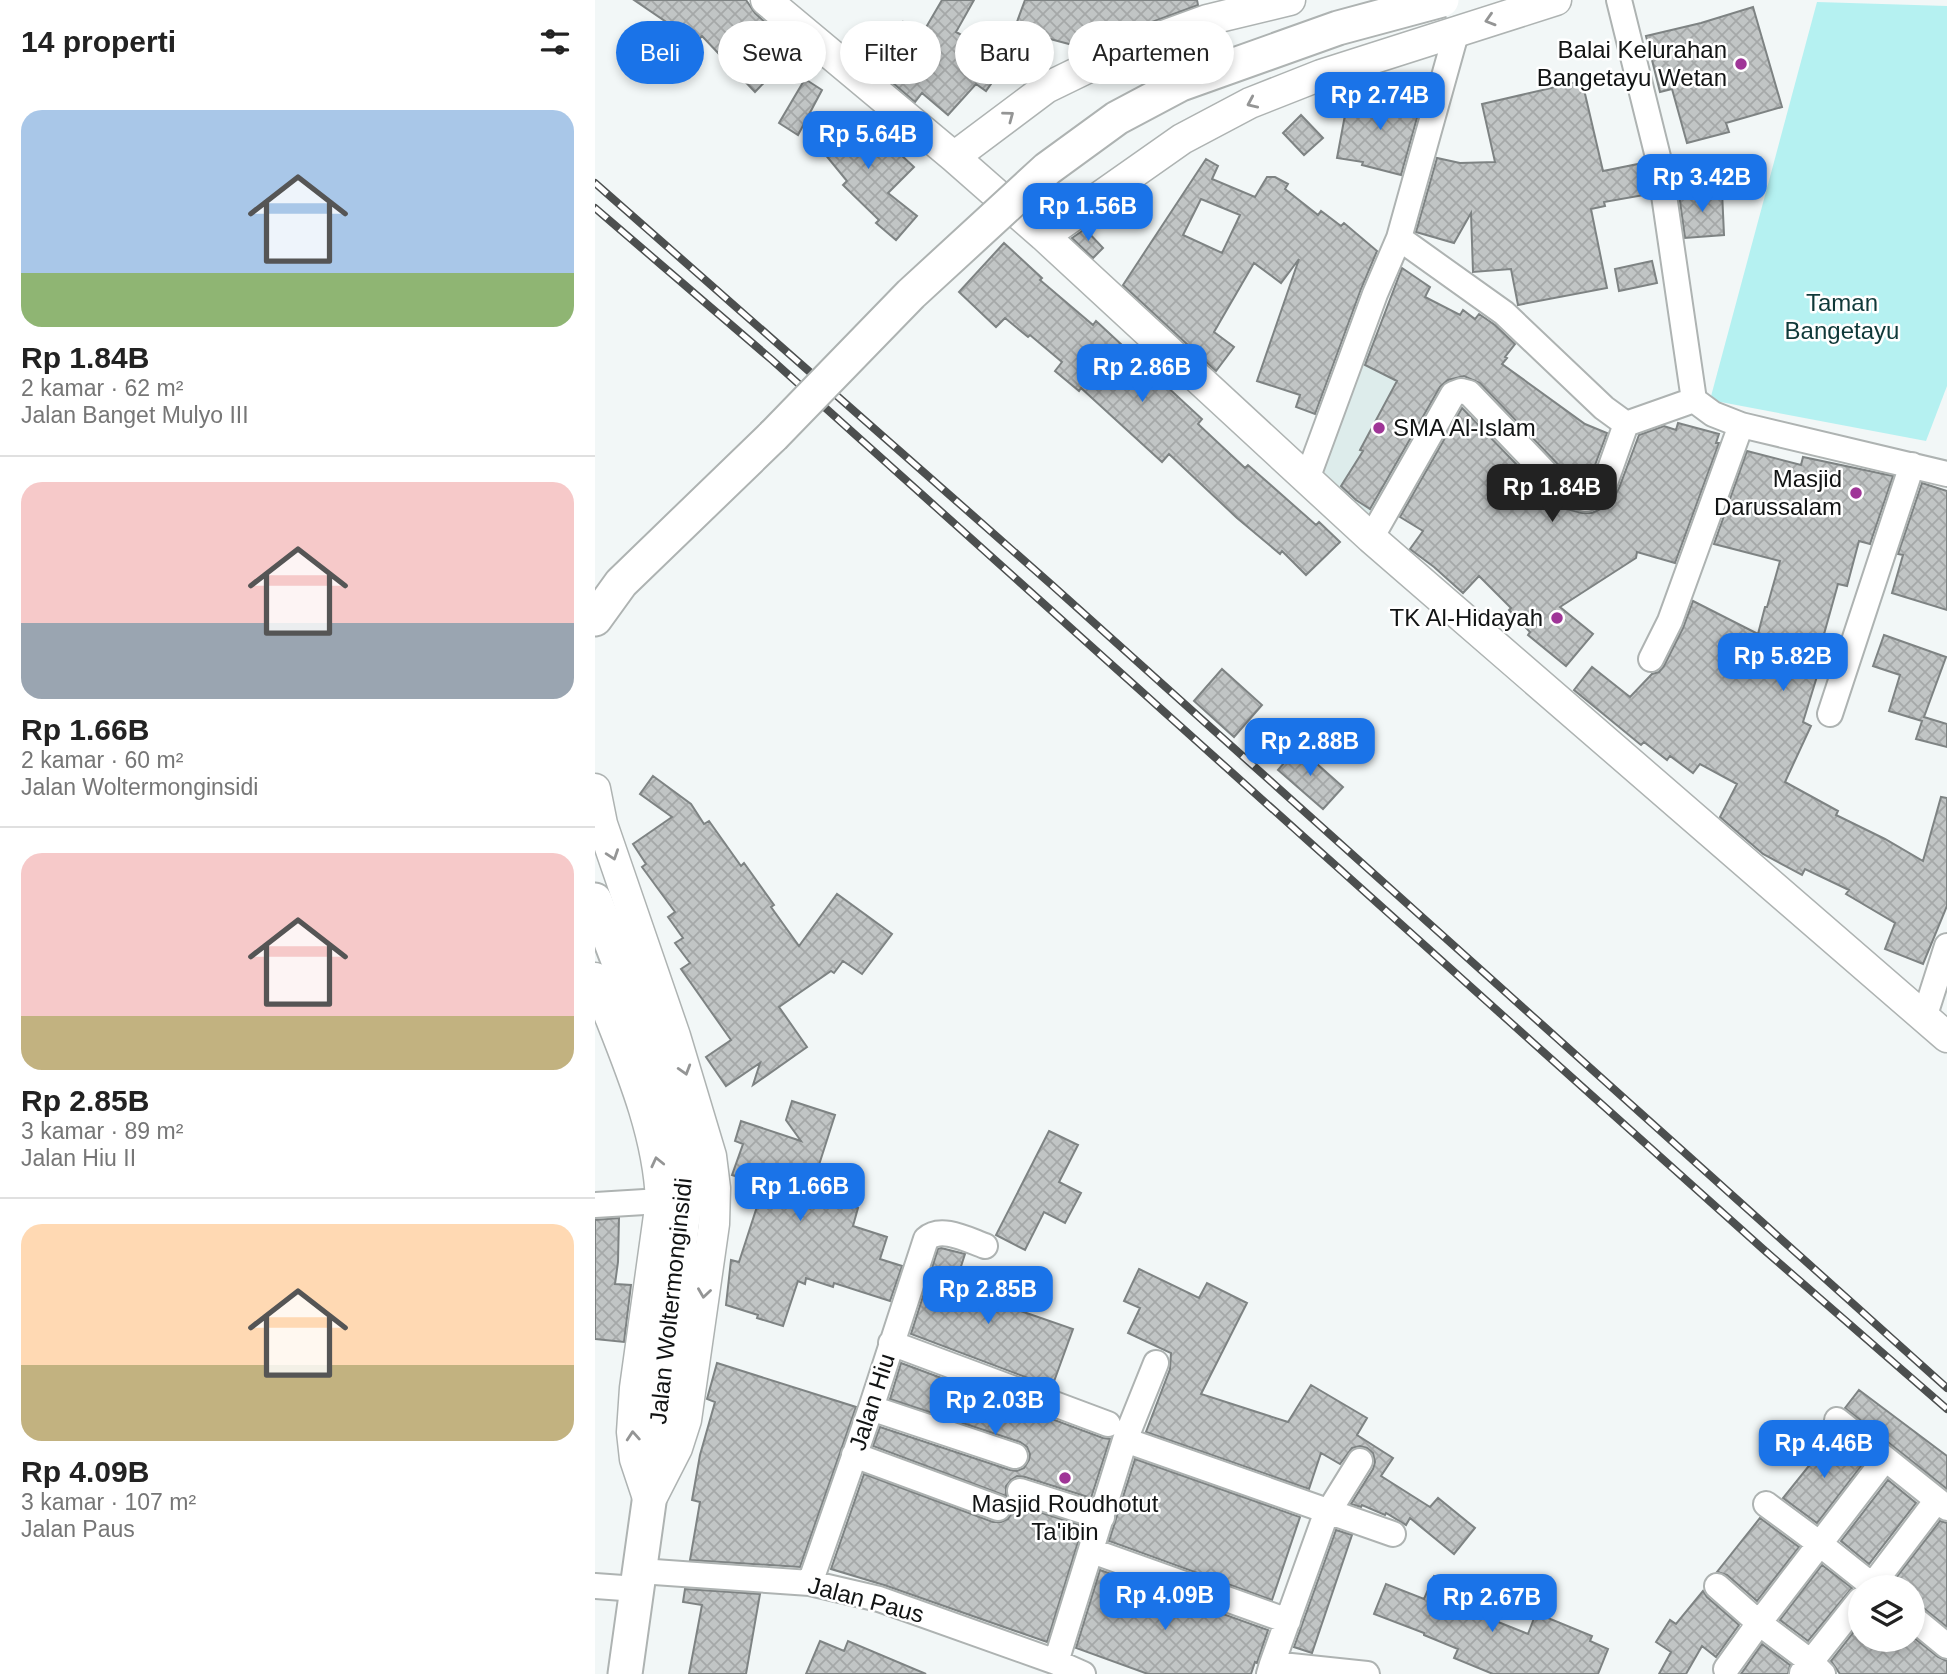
<!DOCTYPE html>
<html lang="id">
<head>
<meta charset="utf-8">
<style>
	:root { --surface:#fff; --page:#f2f2f2; --text:#222; --muted:#767676; --line:#e0e0e0; --accent:#1a73e8 }
	body { margin:0; font-family:Helvetica,sans-serif; background:var(--page); color:var(--text); height:100vh; display:flex; flex-direction:column; font-size:26px; white-space:nowrap }
	* { box-sizing:border-box; margin:0 }
	p { font-size:23px; color:var(--muted) }
	.icon { flex:none; width:38px; height:38px; fill:none; stroke:currentColor; stroke-width:2; stroke-linecap:round; stroke-linejoin:round }
	.map { position:relative; flex:1; overflow:hidden }
	.sheet { display:flex; flex-direction:column; background:var(--surface); width:595px }
	.sheet>* { flex:none }
	.top-card { position:absolute; left:21px; top:21px; width:665px; height:63px; display:flex; gap:14px }
	.buttons { position:absolute; left:1253px; top:1575px; display:grid; gap:14px }
	.buttons a { display:grid; place-items:center; width:77px; height:77px; border-radius:50%; background:var(--surface); box-shadow:0 4px 10px #0003; font-size:35px }
	.price { position:absolute; translate:-50% -60px; padding:0 16px; border-radius:14px; background:var(--accent); color:#fff; font-size:23px; line-height:46px; filter:drop-shadow(0 2px 4px #0008) }
	.price::after { content:''; position:absolute; left:50%; top:42px; width:21px; height:16px; margin-left:-10px; background:inherit; clip-path:polygon(0 0,100% 0,50% 100%) }
	.price.on { background:#222; color:#fff }
	ul { padding:0; list-style:none }
	li { display:grid; align-content:center; gap:14px; height:371px; padding:0 21px }
	li+li { border-top:2px solid var(--line) }
	li span { display:grid; place-items:center; height:217px; border-radius:21px; color:#555 }
	li>.icon { margin-inline-start:auto }
	span .icon { width:126px; height:126px; fill:#fffc; stroke-width:1 }
	li b { font-size:30px }
	h2 { display:flex; justify-content:space-between; align-items:center; height:84px; padding:0 21px; font-size:30px }
	.pill { padding:0 24px; border-radius:32px; background:var(--surface); box-shadow:0 4px 10px #0003; font-size:24px; line-height:63px }
	.pill.on { background:var(--accent); color:#fff }
	main { display:flex; flex:1; min-height:0 }
	.map>svg:first-child { display:block }
	.built { fill:#ddeceb }
	.green { fill:#b5f1f1 }
	.building { fill:url(#building-cross-hatch); stroke:#7e8383; stroke-width:2; fill-rule:evenodd }
	.lines { fill:none; stroke-linecap:round; stroke-linejoin:round }
	.minor-casing { stroke:#aeb3b2; stroke-width:28 }
	.tertiary-casing { stroke:#aeb3b2; stroke-width:33 }
	.secondary-casing { stroke:#aeb3b2; stroke-width:37 }
	.minor { stroke:#fff; stroke-width:24 }
	.tertiary { stroke:#fff; stroke-width:30 }
	.secondary { stroke:#fff; stroke-width:33 }
	.rail-casing { stroke:#4c4f4f; stroke-width:8 }
	.rail { stroke:#fff; stroke-width:5; stroke-dasharray:16; stroke-linecap:butt }
	.secondary-bridge-casing { stroke:#aeb3b2; stroke-width:37; stroke-linecap:butt }
	.secondary-bridge { stroke:#fff; stroke-width:33 }
	.oneway { stroke:#949595 }
	.poi-dot { fill:#9f3597; stroke:#fff; stroke-width:2.5 }
	.labels { text-anchor:middle; stroke-width:5; stroke-linejoin:round; paint-order:stroke }
	.poi-label { font-size:24px; fill:#121414; stroke:#fff; text-anchor:end }
	.park-label { font-size:24px; fill:#0f3939; stroke:#fff }
	.street-label { font-size:24px; fill:#121414; stroke:#fff }
</style>
</head>
<body>
<main>
<section class="sheet">
<h2>14 properti<svg class="icon" aria-label="filters" viewBox="0 0 24 24"><path d="M4 7h16M4 17h16"/><circle cx="9" cy="7" r="2"/><circle cx="15" cy="17" r="2"/></svg></h2>
<ul>
<li><span style="background:linear-gradient(#a9c7e8 75%,#8fb573 0)"><svg class="icon" aria-label="home" viewBox="0 0 24 24"><path d="M3 11l9-7 9 7M6 9v11h12V9"/></svg></span><div><b>Rp 1.84B</b><p>2 kamar · 62 m²</p><p>Jalan Banget Mulyo III</p></div></li>
<li><span style="background:linear-gradient(#f6c9c9 65%,#9aa5b1 0)"><svg class="icon" aria-label="home" viewBox="0 0 24 24"><path d="M3 11l9-7 9 7M6 9v11h12V9"/></svg></span><div><b>Rp 1.66B</b><p>2 kamar · 60 m²</p><p>Jalan Woltermonginsidi</p></div></li>
<li><span style="background:linear-gradient(#f6c9c9 75%,#c2b280 0)"><svg class="icon" aria-label="home" viewBox="0 0 24 24"><path d="M3 11l9-7 9 7M6 9v11h12V9"/></svg></span><div><b>Rp 2.85B</b><p>3 kamar · 89 m²</p><p>Jalan Hiu II</p></div></li>
<li><span style="background:linear-gradient(#ffd9b3 65%,#c2b280 0)"><svg class="icon" aria-label="home" viewBox="0 0 24 24"><path d="M3 11l9-7 9 7M6 9v11h12V9"/></svg></span><div><b>Rp 4.09B</b><p>3 kamar · 107 m²</p><p>Jalan Paus</p></div></li>
</ul>
</section>
<div class="map">
<svg width="1352" height="1674" viewBox="0 0 1352 1674">
	<defs>
		<pattern id="building-cross-hatch" width="8" height="8" patternUnits="userSpaceOnUse" patternTransform="scale(1.75)"><rect width="8" height="8" fill="#c1c5c5"/><path d="M0 0l8 8M0 8l8-8" fill="none" stroke="#a5a8a8"/></pattern>
	</defs>
	<rect width="100%" height="100%" fill="#f2f7f7"/>
	<path class="built" d="M777,335L863,373L775,520L721,469Z"/>
	<path class="green" d="M1222,2L1352,6V386L1331,441L1115,400Z"/>
	<path class="building" d="M39,0H151L160,13L185,36L172,49L187,64L160,92L107,36L95,49L76,32L80,28Z
		M347,0H379L361,32L372,38L366,48L403,74L391,91L381,84L353,115L327,93L320,102L276,64L308,22L326,36Z
		M430,0H602L603,5L511,39L493,34L489,48L440,35L431,56L412,49Z
		M1158,7L1187,107L1131,123L1134,132L1092,143L1077,89L1065,92L1051,36L1106,23Z
		M210,79L227,90L203,135L184,123Z
		M987,81L1008,171L1043,164L1049,195L1009,202L1010,206L996,209L1012,288L923,305L916,269L878,272L876,213L859,243L821,232L842,158L865,163L900,162L887,104Z
		M786,90L827,100L806,175L767,165L768,162L742,158L753,99L782,105Z
		M239,113L258,127L266,121L287,145L291,141L319,167L293,193L322,216L301,240L281,223L284,220L248,185L252,181L225,148L217,143Z
		M706,115L728,138L709,155L688,133Z
		M611,159L623,166L617,179L660,197L672,177H680L693,184L690,189L723,215L726,211L746,226L749,223L782,251L766,289L720,414L701,407L705,395L662,381L704,259L686,283L659,263L619,332L639,347L621,371L528,285ZM606,199L645,215L627,253L588,235Z
		M1127,191L1129,235L1090,238L1084,194Z
		M490,229L508,248L498,258L477,238Z
		M409,243L447,278L445,280L498,325L501,321L607,419L603,424L650,468L653,465L721,525L724,522L745,542L711,575L687,551L685,554L642,518L574,454L567,462L486,388L484,391L460,371L467,362L435,335L433,337L410,318L401,327L364,292Z
		M1057,261L1062,283L1024,291L1020,269Z
		M807,268L835,287L830,297L865,315L868,310L880,319L884,314L900,325L920,344L910,357L912,358L907,364L990,424L1012,433L994,481L990,483L985,482L974,476L885,383L869,376L853,380L845,387L775,509L761,500L746,486L768,451L765,450L802,381L770,365Z
		M867,408L954,498L972,509L987,513H997L1010,507L1017,501L1024,488L1044,435L1069,426L1081,430L1083,423L1124,434L1121,443H1124L1080,563L1042,552L1041,558L965,607L998,634L971,666L933,635L935,632L914,610L916,608L884,576L868,593L839,567L815,549L828,531L805,517Z
		M1152,451L1206,465L1208,457L1298,476L1275,544L1264,541L1252,586L1243,584L1226,645L1231,647L1208,722L1216,726L1190,782L1243,811L1241,815L1290,839L1328,861L1346,797L1352,798V906L1328,964L1290,949L1300,923L1251,894L1254,890L1210,869L1207,875L1168,854L1125,817L1142,784L1105,764L1098,773L1075,756L1072,760L1049,742L1046,745L979,690L997,667L1035,697L1057,674L1064,672L1069,666L1088,628L1098,601L1163,634L1170,607H1172L1185,561L1119,544Z
		M1327,483L1352,491V610L1297,593L1308,555L1303,554Z
		M1289,635L1351,657L1329,717L1352,724V747L1321,739L1327,721L1294,711L1305,675L1278,666Z
		M627,669L667,705L639,737L599,701Z
		M703,747L748,787L728,809L683,770Z
		M58,776L96,804L109,824L114,821L146,866L149,863L179,905L176,907L204,946L242,894L297,934L267,974L248,961L239,973L236,971L184,1007L212,1047L158,1085L165,1063L131,1086L111,1057L136,1040L86,969L95,963L80,943L88,938L73,917L80,912L47,867L51,864L38,844L77,817L45,794Z
		M197,1101L240,1115L223,1168L245,1175L237,1200L263,1208L258,1226L292,1237L285,1259L307,1266L295,1301L239,1283L238,1287L211,1278L210,1284L203,1281L188,1326L162,1318L163,1315L131,1305L136,1260L144,1262L169,1185L137,1175L148,1144L140,1141L146,1121L206,1141L191,1120Z
		M454,1131L483,1145L464,1182L486,1193L470,1223L449,1212L430,1250L401,1235Z
		M24,1218L23,1262L20,1284L36,1285L29,1342L0,1339V1220Z
		M346,1248L370,1254L359,1288L478,1329L457,1387L316,1334L343,1249Z
		M544,1269L604,1298L612,1283L652,1303L606,1394L693,1422L716,1385L772,1418L762,1435L798,1458L786,1476L835,1507L843,1498L880,1528L859,1554L815,1518L811,1525L791,1513L790,1515L767,1505L766,1507L756,1504L778,1469L780,1462L778,1453L772,1448L765,1446L757,1448L745,1464L726,1453L714,1489L551,1432L575,1369L576,1353L533,1333L545,1308L529,1301Z
		M122,1363L261,1407L205,1567L95,1560L105,1502L97,1500L105,1455L120,1402L112,1399Z
		M306,1363L508,1438L515,1439L496,1498L430,1477L422,1476L416,1480L411,1486V1496L278,1446L285,1427L415,1470L422,1471L429,1468L434,1460L435,1454L432,1447L425,1442L295,1399Z
		M1264,1390L1352,1456V1489L1250,1408Z
		M1238,1436L1270,1461L1222,1523L1188,1498Z
		M540,1459L705,1517L677,1600L514,1541Z
		M269,1474L398,1522H406L413,1519L417,1512L416,1503L488,1526L452,1642L289,1585L236,1569Z
		M1293,1480L1321,1503L1274,1564L1246,1541Z
		M1165,1518L1204,1547L1162,1601L1132,1575L1122,1572Z
		M1345,1521L1352,1523V1627L1327,1607L1318,1604V1587H1294Z
		M741,1530L757,1535L717,1653L699,1647Z
		M1227,1565L1257,1588L1213,1641L1185,1620Z
		M505,1570L673,1630L662,1663L660,1662L656,1674H553L481,1648Z
		M839,1576L885,1595L878,1612L933,1634L941,1613L997,1636L995,1641L1013,1649L1003,1674H898L859,1658L863,1649L829,1635V1633L779,1614L791,1584L829,1599Z
		M90,1589L165,1594L151,1674H94L107,1605L88,1602Z
		M1108,1591L1112,1597L1144,1625L1121,1657L1107,1646L1091,1674H1064L1076,1652L1061,1642L1075,1620L1081,1624Z
		M1265,1624V1640H1318V1637L1343,1657L1352,1661V1674H1245L1236,1661Z
		M225,1641L249,1651L253,1641L331,1674H211Z
		M1167,1644L1195,1665L1193,1674H1146Z"/>
	<g class="lines">
		<defs>
			<path id="minor" d="M1024,0L1064,161L1099,400L1118,414L1146,425L1352,474
				M862,30L804,238L909,313L1009,408L1031,424
				M712,479L780,294L804,238
				M776,538L858,394L866,391L874,393L965,488L979,496L991,499L1004,493L1010,483L1031,424L1099,400
				M1056,659L1075,621L1146,425
				M1235,714L1317,465
				M1329,1018L1352,946
				M0,1205L66,1201
				M296,1343L513,1424
				M276,1408L420,1456
				M1242,1420L1352,1508
				M530,1440L798,1534
				M259,1455L403,1508
				M425,1491L507,1517
				M1171,1504L1225,1544L1279,1587
				M734,1511L765,1461
				M497,1551L693,1621
				M45,1571L215,1583L284,1599L461,1662L488,1674
				M215,1583L276,1408L331,1239C346,1225 373,1240 390,1246
				M0,1586L42,1589
				M1122,1586L1164,1623L1216,1662L1228,1674
				M1276,1587L1342,1500
				M1318,1618L1352,1646
				M461,1662L530,1440L561,1363
				M677,1664L732,1511
				M1131,1669L1164,1623L1290,1459
				M1207,1673L1265,1600
				M674,1674L677,1664L772,1674"/>
			<path id="tertiary" d="M171,0L359,157L449,236L776,538L1352,1037
				M359,157L451,88L527,51L612,20L695,0
				M449,236L587,139L655,103L726,75L961,0
				M0,789L7,824L80,1036L116,1156L120,1188L119,1224L91,1420L82,1448L58,1495
				M0,978C27,1050 63,1124 66,1201L40,1388L37,1432L40,1459L54,1501"/>
			<path id="secondary" d="M0,619L26,583L178,436
				M0,900L68,1079L90,1161L91,1193L54,1502L30,1674"/>
		</defs>
		<use href="#minor" class="minor-casing"/>
		<use href="#tertiary" class="tertiary-casing"/>
		<use href="#secondary" class="secondary-casing"/>
		<use href="#minor" class="minor"/>
		<use href="#tertiary" class="tertiary"/>
		<use href="#secondary" class="secondary"/>
		<defs>
			<path id="rail" d="M0,183L458,586L1352,1388
				M0,208L177,360L1168,1249L1352,1409"/>
		</defs>
		<use href="#rail" class="rail-casing"/>
		<use href="#rail" class="rail"/>
		<defs>
			<path id="secondary-bridge" d="M178,436L316,294L452,169L522,118L586,84L743,28L847,0"/>
		</defs>
		<use href="#secondary-bridge" class="secondary-bridge-casing"/>
		<use href="#secondary-bridge" class="secondary-bridge"/>
	</g>
	<defs><path id="oneway-chevron" d="M-2-3.5L2.5 0L-2 3.5" fill="none" stroke-width="1.6" stroke-linecap="round" stroke-linejoin="round" transform="scale(1.75)"/></defs>
	<g class="oneway">
		<use href="#oneway-chevron" transform="translate(895 20) rotate(163)"/>
		<use href="#oneway-chevron" transform="translate(657 103) rotate(156)"/>
		<use href="#oneway-chevron" transform="translate(414 116) rotate(-37)"/>
		<use href="#oneway-chevron" transform="translate(18 855) rotate(71)"/>
		<use href="#oneway-chevron" transform="translate(90 1070) rotate(73)"/>
		<use href="#oneway-chevron" transform="translate(62 1162) rotate(-103)"/>
		<use href="#oneway-chevron" transform="translate(109 1293) rotate(98)"/>
		<use href="#oneway-chevron" transform="translate(38 1436) rotate(-94)"/>
	</g>
	<g class="poi-dot">
		<circle cx="1146" cy="64" r="7"/>
		<circle cx="784" cy="428" r="7"/>
		<circle cx="1261" cy="493" r="7"/>
		<circle cx="962" cy="618" r="7"/>
		<circle cx="470" cy="1478" r="7"/>
	</g>
	<g class="labels">
		<g class="poi-label">
			<text x="1132" y="58">Balai Kelurahan<tspan x="1132" dy="28">Bangetayu Wetan</tspan></text>
			<text x="798" y="436" text-anchor="start">SMA Al-Islam</text>
			<text x="1247" y="487">Masjid<tspan x="1247" dy="28">Darussalam</tspan></text>
			<text x="948" y="626">TK Al-Hidayah</text>
			<text x="470" y="1512" text-anchor="middle">Masjid Roudhotut<tspan x="470" dy="28">Ta'ibin</tspan></text>
		</g>
		<g class="park-label">
			<text x="1247" y="311">Taman<tspan x="1247" dy="28">Bangetayu</tspan></text>
		</g>
		<g class="street-label">
			<text transform="translate(76 1301) rotate(-84)" y="8">Jalan Woltermonginsidi</text>
			<text transform="translate(277 1402) rotate(-72)" y="8">Jalan Hiu</text>
			<text transform="translate(271 1600) rotate(15)" y="8">Jalan Paus</text>
		</g>
	</g>
</svg>
<div class="buttons">
<a><svg class="icon" aria-label="layers" viewBox="0 0 24 24"><path d="M12 4l9 5-9 5-9-5zM3 14l9 5 9-5"/></svg></a>
</div>
<b class="price" style="left:785px;top:132px">Rp 2.74B</b>
<b class="price" style="left:273px;top:171px">Rp 5.64B</b>
<b class="price" style="left:1107px;top:214px">Rp 3.42B</b>
<b class="price" style="left:493px;top:243px">Rp 1.56B</b>
<b class="price" style="left:547px;top:404px">Rp 2.86B</b>
<b class="price on" style="left:957px;top:524px">Rp 1.84B</b>
<b class="price" style="left:1188px;top:693px">Rp 5.82B</b>
<b class="price" style="left:715px;top:778px">Rp 2.88B</b>
<b class="price" style="left:205px;top:1223px">Rp 1.66B</b>
<b class="price" style="left:393px;top:1326px">Rp 2.85B</b>
<b class="price" style="left:400px;top:1437px">Rp 2.03B</b>
<b class="price" style="left:1229px;top:1480px">Rp 4.46B</b>
<b class="price" style="left:570px;top:1632px">Rp 4.09B</b>
<b class="price" style="left:897px;top:1634px">Rp 2.67B</b>
<div class="top-card">
<a class="pill on">Beli</a>
<a class="pill">Sewa</a>
<a class="pill">Filter</a>
<a class="pill">Baru</a>
<a class="pill">Apartemen</a>
</div>
</div>
</main>
</body>
</html>
